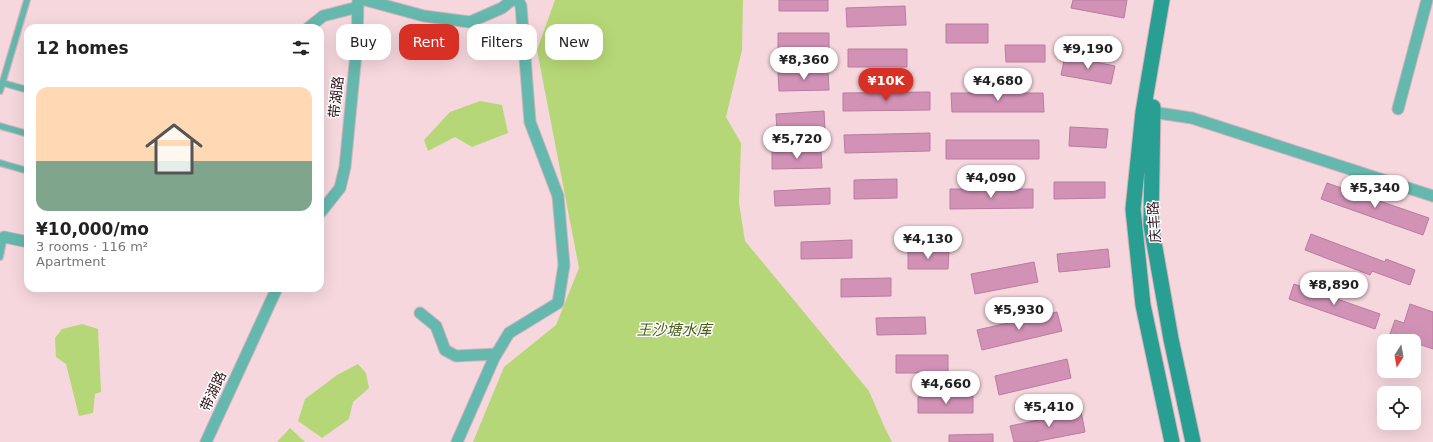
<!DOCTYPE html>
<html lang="en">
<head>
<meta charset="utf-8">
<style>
	:root { --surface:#fff; --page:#f6f6f6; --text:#222; --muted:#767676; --accent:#d93025 }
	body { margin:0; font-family:"DejaVu Sans","Noto Sans SC",sans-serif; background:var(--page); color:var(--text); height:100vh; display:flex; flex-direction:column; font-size:15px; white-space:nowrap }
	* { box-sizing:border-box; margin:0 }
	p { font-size:13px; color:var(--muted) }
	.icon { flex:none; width:22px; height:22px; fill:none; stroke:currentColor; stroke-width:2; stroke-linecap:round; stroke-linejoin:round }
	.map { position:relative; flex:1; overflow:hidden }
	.sheet { position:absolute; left:24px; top:24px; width:300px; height:268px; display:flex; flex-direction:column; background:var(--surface); border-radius:12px; box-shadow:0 4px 16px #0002 }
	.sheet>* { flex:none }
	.banner { position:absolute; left:336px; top:24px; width:380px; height:36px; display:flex; gap:8px }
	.needle { width:26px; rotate:191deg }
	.controls { position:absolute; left:1377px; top:334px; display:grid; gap:8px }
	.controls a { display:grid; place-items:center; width:44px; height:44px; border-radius:8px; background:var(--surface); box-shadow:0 4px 16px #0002; font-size:20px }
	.price { position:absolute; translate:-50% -34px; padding:0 9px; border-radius:14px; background:#fff; color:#222; font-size:13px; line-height:26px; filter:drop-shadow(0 1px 2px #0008) }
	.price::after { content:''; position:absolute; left:50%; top:24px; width:12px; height:9px; margin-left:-6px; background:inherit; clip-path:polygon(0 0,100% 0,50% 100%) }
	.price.active { background:var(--accent); color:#fff }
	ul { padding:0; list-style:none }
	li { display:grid; align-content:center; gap:8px; height:212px; padding:0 12px }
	li span { display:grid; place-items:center; height:124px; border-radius:12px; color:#555 }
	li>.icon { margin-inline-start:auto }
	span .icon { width:72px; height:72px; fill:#fffc; stroke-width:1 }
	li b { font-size:17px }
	h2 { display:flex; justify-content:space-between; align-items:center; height:48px; padding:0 12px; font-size:17px }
	.pill { padding:0 14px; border-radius:12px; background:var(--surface); box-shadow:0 4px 16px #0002; font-size:14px; line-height:36px }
	.pill.active { background:var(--accent); color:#fff }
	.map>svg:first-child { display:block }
	.water { fill:#b6d777 }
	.building { fill:#d192b6; stroke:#b87c9f }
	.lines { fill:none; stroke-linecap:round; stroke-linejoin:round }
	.service-casing { stroke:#d2b4bb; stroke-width:8 }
	.minor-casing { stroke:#d2b4bb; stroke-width:13 }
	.secondary-casing { stroke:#d2b4bb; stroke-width:17 }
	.service { stroke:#64b8ad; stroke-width:5.5 }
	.minor { stroke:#64b8ad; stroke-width:11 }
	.secondary { stroke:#299e92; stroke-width:15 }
	.labels { text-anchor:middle; stroke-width:3; stroke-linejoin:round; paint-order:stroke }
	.street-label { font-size:14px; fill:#2e141b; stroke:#fff }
	.water-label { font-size:15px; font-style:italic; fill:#495d1a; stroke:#fff }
</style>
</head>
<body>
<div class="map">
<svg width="1433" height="442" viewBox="0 0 1433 442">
	<rect width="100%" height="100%" fill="#f6d7de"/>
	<path class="water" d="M555,0H743L742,50L726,117L741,143L739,203L745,241L869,391L884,426L892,442H473L504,367L556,325L579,268L537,50Z
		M480,101L502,105L508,133L472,147L455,137L428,151L424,140L450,112Z
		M82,324L98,329L101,392L95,394L93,413L79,416L66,364L56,357L55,338L62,329Z
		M358,364L366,373L369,388L353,402L349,419L322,438L298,421L305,399L337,375Z
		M290,428L305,442H277Z"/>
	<path class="building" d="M779,0H828V11H779Z
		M1073,0H1127L1124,18L1071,8Z
		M905,6L906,25L847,27L846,8Z
		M946,24H988V43H946Z
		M778,33H829V50H778Z
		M1005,45H1045V62H1006Z
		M848,49H907V67H848Z
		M1065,56L1115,66L1111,84L1061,75Z
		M828,71L829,90L779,91L778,73Z
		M930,92V110L843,111V93Z
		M951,93H1043L1044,112H952Z
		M824,111L825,130L777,133L776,114Z
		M1070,127L1108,129L1106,148L1069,146Z
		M930,133V151L845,153L844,135Z
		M946,140H1039V159H946Z
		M821,151L822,168L772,169V152Z
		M897,179V198L854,199V180Z
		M1054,182H1105V198L1054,199Z
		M1327,183L1429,218L1423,235L1321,199Z
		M830,188V204L775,206L774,191Z
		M950,189H1033V208L950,209Z
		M1311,234L1385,262L1386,259L1415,270L1410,285L1372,271L1370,275L1305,250Z
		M852,240V258L801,259V242Z
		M1108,249L1110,267L1059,272L1057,254Z
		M908,251H949L948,269H908Z
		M1034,262L1038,282L975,294L971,274Z
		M891,278V296L841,297V279Z
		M1294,284L1380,314L1375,329L1289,299Z
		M1410,304L1433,312V349L1390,334L1395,320L1404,323Z
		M1057,312L1062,331L982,350L977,330Z
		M925,317L926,334L877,335L876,318Z
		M896,355H948V373H896Z
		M1067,359L1071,378L999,395L995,376Z
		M973,396V413H918V397Z
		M1081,411L1085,432L1034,442H1014L1010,426Z
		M993,434V442H949V435Z"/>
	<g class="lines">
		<defs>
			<path id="service" d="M3,83L28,90
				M0,91L27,0
				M0,126L28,134
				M0,163L28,171
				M0,257L4,237"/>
			<path id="minor" d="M365,0L424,16L470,22L502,8L512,0
				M308,28L323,16L358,7
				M1398,109L1427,0
				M1152,112L1192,118L1433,196
				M320,213L340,188L345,167L357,43L358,0
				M4,237L28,242
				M420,313L436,326L445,350L456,356L496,354
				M206,442L277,288
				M457,442L494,358L509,333L558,303L564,265L558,196L530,122L521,6L518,0"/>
			<path id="secondary" d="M1162,0L1143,112L1133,209L1143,305L1172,442
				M1153,107L1151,225L1171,339L1193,442"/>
		</defs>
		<use href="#service" class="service-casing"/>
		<use href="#minor" class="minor-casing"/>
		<use href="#secondary" class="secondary-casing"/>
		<use href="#service" class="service"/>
		<use href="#minor" class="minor"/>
		<use href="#secondary" class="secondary"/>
	</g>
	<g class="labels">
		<g class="street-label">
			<text transform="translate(336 97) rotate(-84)" y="5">带湖路</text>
			<text transform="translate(1154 222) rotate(-94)" y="5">庆丰路</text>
			<text transform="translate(213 391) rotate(-65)" y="5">带湖路</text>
		</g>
		<g class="water-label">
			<text x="674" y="335">王沙塘水库</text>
		</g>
	</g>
</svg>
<div class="controls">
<a><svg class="needle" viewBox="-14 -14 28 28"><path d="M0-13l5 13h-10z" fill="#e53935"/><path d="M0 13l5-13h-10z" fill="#767676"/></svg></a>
<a><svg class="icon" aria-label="locate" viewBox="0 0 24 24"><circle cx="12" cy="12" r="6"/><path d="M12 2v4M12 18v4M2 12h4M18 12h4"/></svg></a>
</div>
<b class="price" style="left:1088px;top:70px">¥9,190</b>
<b class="price" style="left:804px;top:81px">¥8,360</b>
<b class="price active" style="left:886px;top:102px">¥10K</b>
<b class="price" style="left:998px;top:102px">¥4,680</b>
<b class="price" style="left:797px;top:160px">¥5,720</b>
<b class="price" style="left:991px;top:199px">¥4,090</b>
<b class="price" style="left:1375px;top:209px">¥5,340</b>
<b class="price" style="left:928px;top:260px">¥4,130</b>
<b class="price" style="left:1334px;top:306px">¥8,890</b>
<b class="price" style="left:1019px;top:331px">¥5,930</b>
<b class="price" style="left:946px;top:405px">¥4,660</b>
<b class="price" style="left:1049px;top:428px">¥5,410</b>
<div class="banner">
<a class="pill">Buy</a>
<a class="pill active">Rent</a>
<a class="pill">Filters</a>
<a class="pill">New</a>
</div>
<section class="sheet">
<h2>12 homes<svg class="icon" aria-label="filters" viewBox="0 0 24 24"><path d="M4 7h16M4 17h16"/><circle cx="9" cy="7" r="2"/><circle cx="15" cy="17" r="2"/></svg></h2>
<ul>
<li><span style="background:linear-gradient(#ffd9b3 60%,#7fa58c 0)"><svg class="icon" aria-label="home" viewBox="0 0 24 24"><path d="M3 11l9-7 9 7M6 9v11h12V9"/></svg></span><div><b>¥10,000/mo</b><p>3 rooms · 116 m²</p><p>Apartment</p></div></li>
</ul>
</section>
</div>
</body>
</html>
